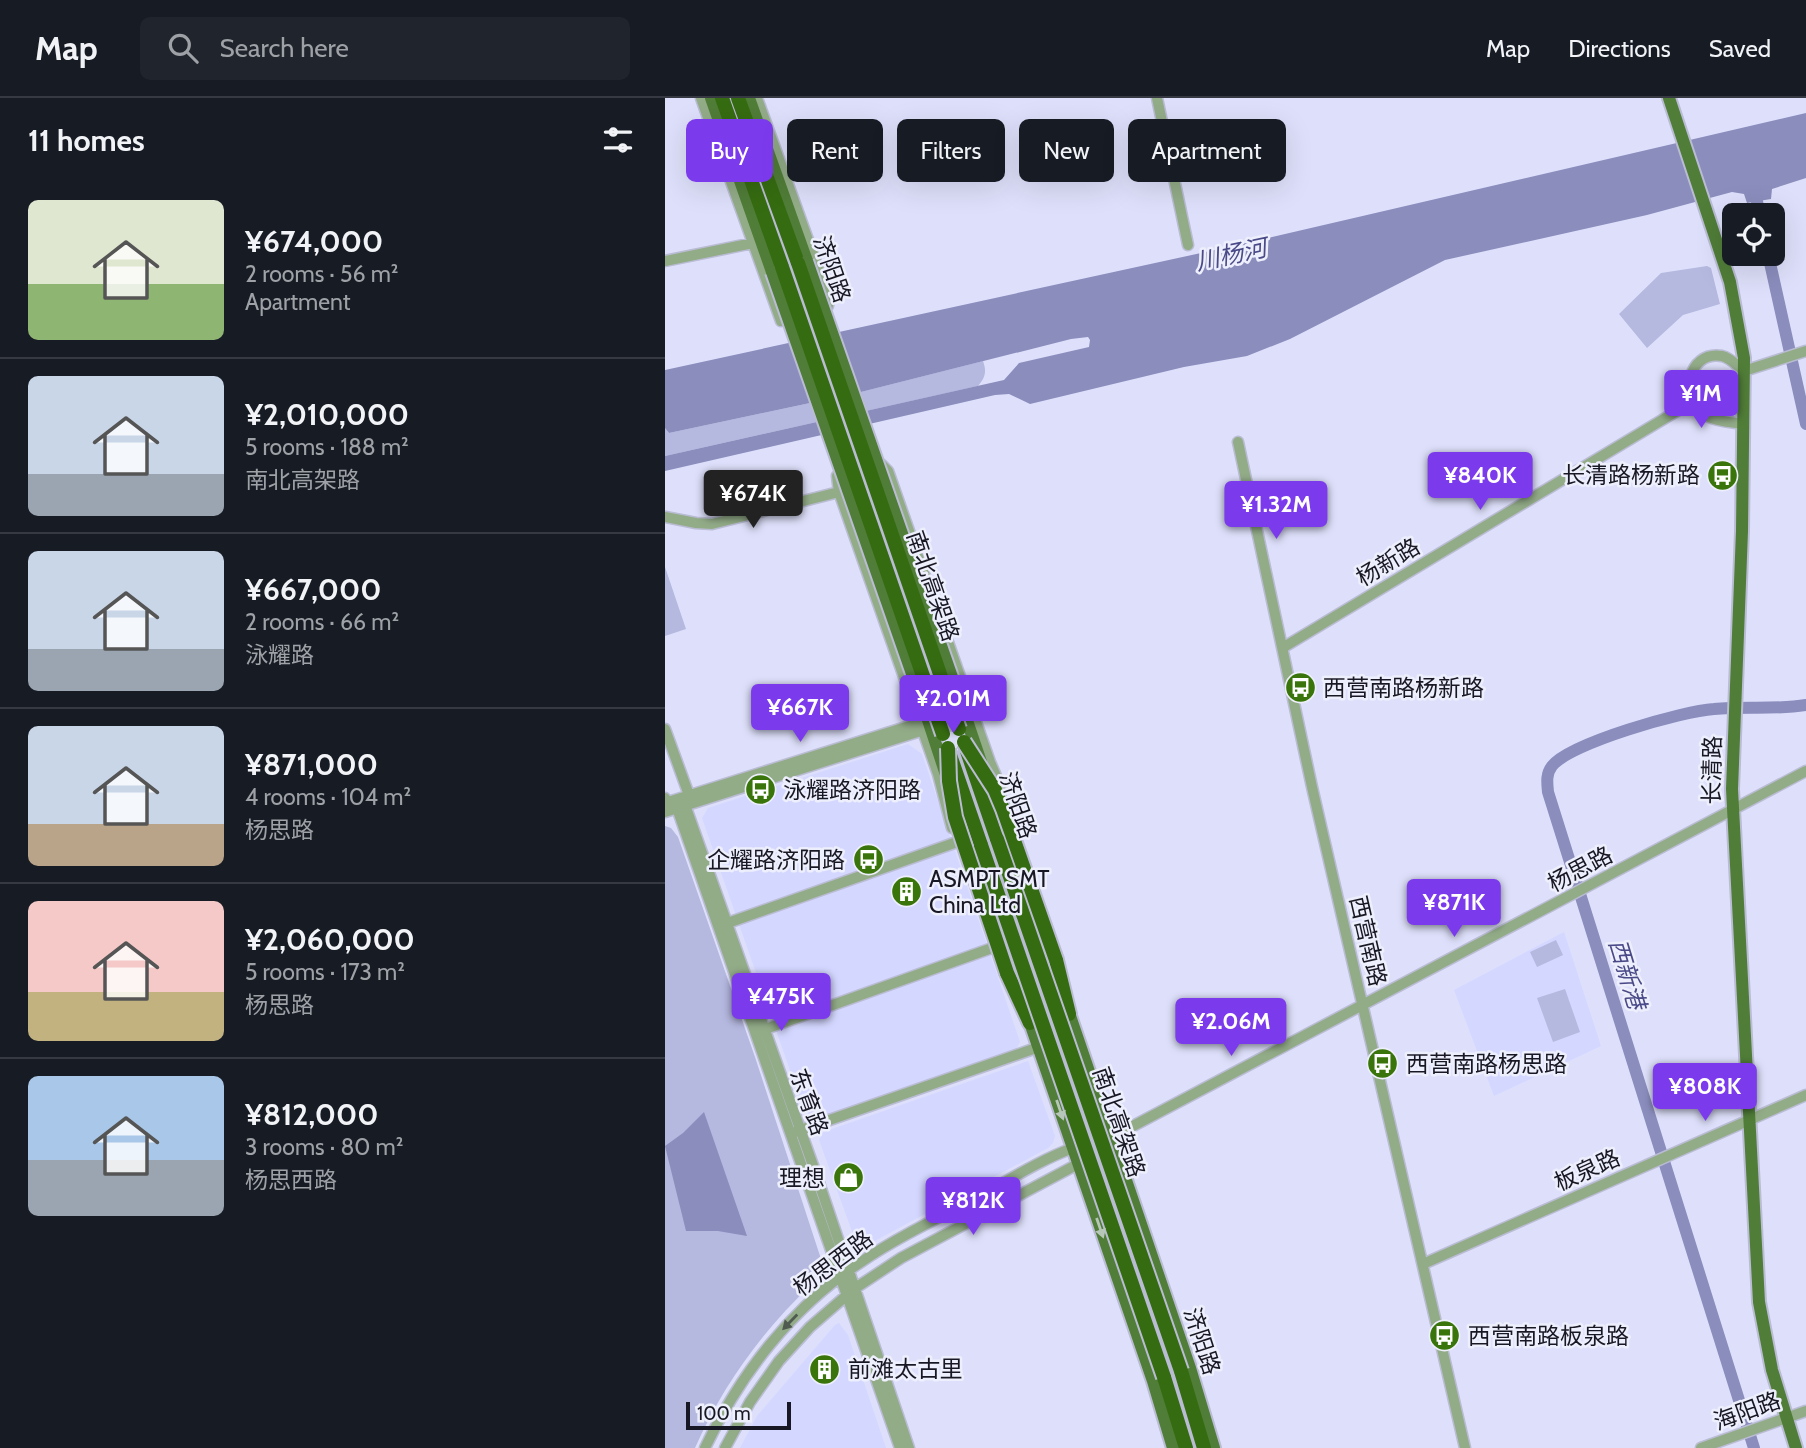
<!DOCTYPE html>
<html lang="en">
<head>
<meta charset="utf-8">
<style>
	:root { --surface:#171b24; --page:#20242c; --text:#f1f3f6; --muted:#9ea1a6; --line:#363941; --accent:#7c3aed }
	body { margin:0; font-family:Cabin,"Noto Sans SC",sans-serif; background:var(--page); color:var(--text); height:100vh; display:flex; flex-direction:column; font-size:26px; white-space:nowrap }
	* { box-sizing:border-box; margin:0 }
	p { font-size:23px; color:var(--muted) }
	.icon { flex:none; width:38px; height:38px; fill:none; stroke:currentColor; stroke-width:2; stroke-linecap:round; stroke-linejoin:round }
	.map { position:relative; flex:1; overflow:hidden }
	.side { display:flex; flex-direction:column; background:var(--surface); width:665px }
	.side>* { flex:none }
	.top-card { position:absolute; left:21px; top:21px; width:665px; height:63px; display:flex; gap:14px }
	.buttons { position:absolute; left:1057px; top:105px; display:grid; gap:14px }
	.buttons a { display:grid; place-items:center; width:63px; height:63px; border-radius:10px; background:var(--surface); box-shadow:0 7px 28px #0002; font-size:35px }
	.scale { position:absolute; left:21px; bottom:18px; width:105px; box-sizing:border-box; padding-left:7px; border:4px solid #181824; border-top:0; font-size:19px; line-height:24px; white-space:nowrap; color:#181824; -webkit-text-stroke:5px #eeeffc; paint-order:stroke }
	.price { position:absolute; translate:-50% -60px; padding:0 16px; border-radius:7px; background:var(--accent); color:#fff; font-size:23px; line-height:46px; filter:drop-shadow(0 2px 4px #0008) }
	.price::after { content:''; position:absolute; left:50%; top:42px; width:21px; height:16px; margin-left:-10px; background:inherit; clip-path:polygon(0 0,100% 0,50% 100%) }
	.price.on { background:#222; color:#fff }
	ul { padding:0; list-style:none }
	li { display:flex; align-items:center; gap:21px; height:175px; padding:0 28px }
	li+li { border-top:2px solid var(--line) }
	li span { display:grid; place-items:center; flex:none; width:196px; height:140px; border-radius:10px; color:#555 }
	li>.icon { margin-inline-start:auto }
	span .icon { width:84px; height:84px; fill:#fffc; stroke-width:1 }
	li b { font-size:30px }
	h2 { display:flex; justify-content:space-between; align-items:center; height:84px; padding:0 28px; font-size:30px }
	.pill { padding:0 24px; border-radius:10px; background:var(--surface); box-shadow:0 7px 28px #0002; font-size:24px; line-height:63px }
	.pill.on { background:var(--accent); color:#fff }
	header { display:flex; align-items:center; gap:42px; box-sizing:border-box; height:98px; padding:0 35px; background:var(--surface); border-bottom:2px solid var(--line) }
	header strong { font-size:33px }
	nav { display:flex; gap:38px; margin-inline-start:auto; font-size:24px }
	.search { width:490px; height:63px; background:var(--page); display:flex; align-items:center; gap:18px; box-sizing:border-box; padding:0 24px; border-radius:10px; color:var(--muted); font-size:26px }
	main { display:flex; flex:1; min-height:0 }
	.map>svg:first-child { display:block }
	.built { fill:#d4d7ff }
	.green { fill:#b5b8df }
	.water { fill:#8b8dbd }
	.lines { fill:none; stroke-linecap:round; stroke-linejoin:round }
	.river { stroke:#8b8dbd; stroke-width:12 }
	.minor-casing { stroke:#babcd4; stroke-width:13 }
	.major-casing { stroke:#babcd4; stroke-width:16 }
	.highway-casing { stroke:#babcd4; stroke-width:18 }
	.minor { stroke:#93ac88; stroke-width:10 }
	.major { stroke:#507d38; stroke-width:12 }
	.highway { stroke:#366c11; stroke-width:14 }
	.major-bridge-casing { stroke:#babcd4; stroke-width:16; stroke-linecap:butt }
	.highway-bridge-casing { stroke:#babcd4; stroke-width:18; stroke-linecap:butt }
	.major-bridge { stroke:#507d38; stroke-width:12 }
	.highway-bridge { stroke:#366c11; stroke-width:14 }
	.oneway { fill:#b7c7b7 }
	.oneway2 { fill:#4f5b51 }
	.labels { text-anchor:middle; stroke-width:5; stroke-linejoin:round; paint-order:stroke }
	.street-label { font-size:23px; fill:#181824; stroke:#eeeffc }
	.poi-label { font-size:23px; fill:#181824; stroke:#eeeffc; text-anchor:start }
	.water-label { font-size:24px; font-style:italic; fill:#4a4a88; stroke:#eeeffc }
</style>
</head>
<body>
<header>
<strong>Map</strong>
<div class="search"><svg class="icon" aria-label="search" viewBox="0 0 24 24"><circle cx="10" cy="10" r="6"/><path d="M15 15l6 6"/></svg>Search here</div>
<nav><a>Map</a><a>Directions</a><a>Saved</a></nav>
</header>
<main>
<section class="side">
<h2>11 homes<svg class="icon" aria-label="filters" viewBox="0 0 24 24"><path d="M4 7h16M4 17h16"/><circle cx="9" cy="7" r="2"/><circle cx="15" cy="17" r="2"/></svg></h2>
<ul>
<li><span style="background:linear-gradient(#dfe7d0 60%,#8fb573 0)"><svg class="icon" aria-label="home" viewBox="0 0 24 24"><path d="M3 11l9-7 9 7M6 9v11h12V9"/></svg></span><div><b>¥674,000</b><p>2 rooms · 56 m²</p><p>Apartment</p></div></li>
<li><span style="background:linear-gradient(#c9d6e8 70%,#9aa5b1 0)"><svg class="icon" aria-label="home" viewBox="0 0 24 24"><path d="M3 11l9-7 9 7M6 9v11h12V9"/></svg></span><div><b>¥2,010,000</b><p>5 rooms · 188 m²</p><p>南北高架路</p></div></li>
<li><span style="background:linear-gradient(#c9d6e8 70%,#9aa5b1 0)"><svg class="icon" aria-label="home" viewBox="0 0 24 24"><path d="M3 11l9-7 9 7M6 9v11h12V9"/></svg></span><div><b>¥667,000</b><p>2 rooms · 66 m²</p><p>泳耀路</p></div></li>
<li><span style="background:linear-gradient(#c9d6e8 70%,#b9a48a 0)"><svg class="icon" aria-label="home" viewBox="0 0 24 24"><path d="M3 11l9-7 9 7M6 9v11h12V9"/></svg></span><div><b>¥871,000</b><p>4 rooms · 104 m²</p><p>杨思路</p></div></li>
<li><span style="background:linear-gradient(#f6c9c9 65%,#c2b280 0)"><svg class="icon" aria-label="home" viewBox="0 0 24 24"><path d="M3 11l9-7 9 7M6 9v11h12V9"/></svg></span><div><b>¥2,060,000</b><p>5 rooms · 173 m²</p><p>杨思路</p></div></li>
<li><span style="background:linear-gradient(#a9c7e8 60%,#9aa5b1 0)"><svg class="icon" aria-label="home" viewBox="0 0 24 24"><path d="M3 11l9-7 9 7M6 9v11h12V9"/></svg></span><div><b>¥812,000</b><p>3 rooms · 80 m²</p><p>杨思西路</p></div></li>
</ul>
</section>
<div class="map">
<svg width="1141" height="1350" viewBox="0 0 1141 1350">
	<rect width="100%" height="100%" fill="#dee0fb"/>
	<path class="built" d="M243,646L257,656L355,944L351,952L143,1024L37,720L43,710Z
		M899,834L936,948L829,998L789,892Z
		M363,963L390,1038L388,1045L383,1050L206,1145L189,1139L154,1042L158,1034Z
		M174,1225L183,1237L221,1350H75L92,1318L170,1227Z"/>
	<path class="green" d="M1042,168L1046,170L1055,206L1018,217L982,250L954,216L996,175Z
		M318,263C322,274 320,280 313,288L0,358V330L4,335L192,295Z
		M0,469L21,531L0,538Z
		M0,728L6,730L13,739L90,959L156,1161L152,1178L147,1186C97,1233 58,1287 30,1350H0Z
		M891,842L898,857L872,869L865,854Z
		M900,891L915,934L888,944L872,900Z"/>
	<path class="water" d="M1141,15V80L1107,91L1106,101L1082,105L1079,96L1067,94L982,117L780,162L625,241L582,258L519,269L365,306L344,296L330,297L0,373V358L339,282L354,265L424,249L425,242L423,239L406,241L192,295L4,335L0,330V272L568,148Z
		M39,1014L82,1138L53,1133H21L0,1048L18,1035Z"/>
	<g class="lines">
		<path class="river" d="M1089,90L1095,117
			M1103,156L1141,326
			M1089,1350L883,694C882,684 881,676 887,668C905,645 1018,613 1049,611C1080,608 1111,612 1141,607"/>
		<defs>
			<path id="minor" d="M36,0L116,223L130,220
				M92,0L164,200L163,208L155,213
				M492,0L523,147
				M0,163L88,145
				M1079,326C1067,324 1053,324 1042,318C1013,302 1022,252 1057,258C1066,260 1072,268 1079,273L1141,253
				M573,344L647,689L800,1350
				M0,419L31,425L47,426L174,394
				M619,549L1027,304
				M0,631L24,697L20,707L150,1073L244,1350
				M0,700L1,704L12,710L235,1350
				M0,705L260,623
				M0,714L265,630L295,617
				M287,730L273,676L174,394L172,378L176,376L211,365L216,366L223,373L325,664L337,692
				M57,827L292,744
				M95,933L327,850
				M130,1034L374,949
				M758,1166L1141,997
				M40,1350C75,1276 127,1209 196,1164C230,1141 267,1123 304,1104C338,1086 372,1063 408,1050C428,1042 448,1037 468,1028L1141,673
				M60,1350L85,1304L114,1263L145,1229L189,1191L236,1160L413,1066L441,1043
				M1036,1350L1141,1313"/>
			<path id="major" d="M46,0L107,174
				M84,0L142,163
				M1004,0L1065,184L1079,260L1077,433L1067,691L1094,1204L1107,1272L1131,1350
				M295,602L316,664
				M260,613L282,680
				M402,909L525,1270L549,1350
				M362,916L488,1283L508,1350"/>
			<path id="highway" d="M57,0L117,169
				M73,0L133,165
				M302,653L332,741
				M285,657L316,747
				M391,862L404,916
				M342,875L365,925
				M516,1273L539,1350
				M499,1279L521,1350"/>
		</defs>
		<use href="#minor" class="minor-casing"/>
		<use href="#major" class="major-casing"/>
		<use href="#highway" class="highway-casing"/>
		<use href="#minor" class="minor"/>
		<use href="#major" class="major"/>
		<use href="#highway" class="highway"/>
		<defs>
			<path id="major-bridge" d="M142,163L295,602
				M107,174L260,613"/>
			<path id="highway-bridge" d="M133,165L294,631
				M117,169L278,636
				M299,644L330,692L338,711L391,862
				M283,650L284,683L290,719L342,875
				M332,741L516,1273
				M316,747L499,1279"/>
		</defs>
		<use href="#major-bridge" class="major-bridge-casing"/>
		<use href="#highway-bridge" class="highway-bridge-casing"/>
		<use href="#major-bridge" class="major-bridge"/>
		<use href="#highway-bridge" class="highway-bridge"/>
	</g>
	<defs><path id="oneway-solid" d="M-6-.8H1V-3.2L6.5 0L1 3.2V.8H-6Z" transform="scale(1.75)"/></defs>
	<g class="oneway">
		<use href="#oneway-solid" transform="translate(395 1012) rotate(71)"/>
		<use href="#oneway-solid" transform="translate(435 1130) rotate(71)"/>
	</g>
	<use class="oneway2" href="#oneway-solid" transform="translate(125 1224) rotate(134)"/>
	<defs>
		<symbol id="bus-disc" viewBox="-11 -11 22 22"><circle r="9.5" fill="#39750a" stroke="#eeeffc"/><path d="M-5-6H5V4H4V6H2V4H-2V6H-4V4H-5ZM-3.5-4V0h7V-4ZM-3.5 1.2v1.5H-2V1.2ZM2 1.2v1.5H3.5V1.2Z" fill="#fff"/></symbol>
		<symbol id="building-disc" viewBox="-11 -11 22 22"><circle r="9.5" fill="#39750a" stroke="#eeeffc"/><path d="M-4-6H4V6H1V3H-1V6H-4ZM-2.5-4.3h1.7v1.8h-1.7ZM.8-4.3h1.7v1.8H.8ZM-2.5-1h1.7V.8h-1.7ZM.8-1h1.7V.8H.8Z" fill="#fff"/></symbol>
		<symbol id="shop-disc" viewBox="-11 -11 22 22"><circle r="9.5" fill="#39750a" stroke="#eeeffc"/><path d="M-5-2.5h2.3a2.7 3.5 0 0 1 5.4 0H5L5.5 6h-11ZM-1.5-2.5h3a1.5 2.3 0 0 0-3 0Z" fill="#fff"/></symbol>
	</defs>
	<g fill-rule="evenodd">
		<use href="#bus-disc" x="1040" y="360" width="35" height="35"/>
		<use href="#bus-disc" x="618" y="572" width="35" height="35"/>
		<use href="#bus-disc" x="78" y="674" width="35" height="35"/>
		<use href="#bus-disc" x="186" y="744" width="35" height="35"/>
		<use href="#building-disc" x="224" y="776" width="35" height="35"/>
		<use href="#bus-disc" x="700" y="948" width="35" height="35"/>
		<use href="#shop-disc" x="166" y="1062" width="35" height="35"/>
		<use href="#bus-disc" x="762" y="1220" width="35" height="35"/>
		<use href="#building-disc" x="142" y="1254" width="35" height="35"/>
	</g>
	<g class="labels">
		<g class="street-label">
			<text transform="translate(167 171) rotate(71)" y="8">济阳路</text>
			<text transform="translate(723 464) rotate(-31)" y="8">杨新路</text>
			<text transform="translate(268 488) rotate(71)" y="8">南北高架路</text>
			<text transform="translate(1047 672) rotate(-89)" y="8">长清路</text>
			<text transform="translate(353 707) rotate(71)" y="8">济阳路</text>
			<text transform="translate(915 771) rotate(-28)" y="8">杨思路</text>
			<text transform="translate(703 843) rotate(77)" y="8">西营南路</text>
			<text transform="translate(144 1004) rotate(70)" y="8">东育路</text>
			<text transform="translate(454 1024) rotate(71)" y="8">南北高架路</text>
			<text transform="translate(922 1072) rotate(-24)" y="8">板泉路</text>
			<text transform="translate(168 1165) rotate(-37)" y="8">杨思西路</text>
			<text transform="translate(537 1243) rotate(72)" y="8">济阳路</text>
			<text transform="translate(1082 1313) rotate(-20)" y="8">海阳路</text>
		</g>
		<g class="poi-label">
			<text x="1035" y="385" text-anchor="end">长清路杨新路</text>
			<text x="658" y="598">西营南路杨新路</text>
			<text x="118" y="700">泳耀路济阳路</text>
			<text x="180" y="770" text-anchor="end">企耀路济阳路</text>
			<text x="264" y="789">ASMPT SMT<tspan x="264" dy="26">China Ltd</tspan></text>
			<text x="741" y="974">西营南路杨思路</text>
			<text x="160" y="1088" text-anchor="end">理想</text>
			<text x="803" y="1246">西营南路板泉路</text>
			<text x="183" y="1279">前滩太古里</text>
		</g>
		<g class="water-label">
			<text transform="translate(566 157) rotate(-12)" y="8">川杨河</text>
			<text transform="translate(962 876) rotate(73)" y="8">西新港</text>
		</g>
	</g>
</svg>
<div class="buttons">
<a><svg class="icon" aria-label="locate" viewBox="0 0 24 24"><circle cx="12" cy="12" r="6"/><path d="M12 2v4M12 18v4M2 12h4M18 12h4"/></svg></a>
</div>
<div class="scale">100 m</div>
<b class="price" style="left:1036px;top:332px">¥1M</b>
<b class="price" style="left:815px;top:414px">¥840K</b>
<b class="price on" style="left:88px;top:432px">¥674K</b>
<b class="price" style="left:611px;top:443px">¥1.32M</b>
<b class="price" style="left:288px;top:637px">¥2.01M</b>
<b class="price" style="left:135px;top:646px">¥667K</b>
<b class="price" style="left:789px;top:841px">¥871K</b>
<b class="price" style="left:116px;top:935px">¥475K</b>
<b class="price" style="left:566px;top:960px">¥2.06M</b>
<b class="price" style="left:1040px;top:1025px">¥808K</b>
<b class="price" style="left:308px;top:1139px">¥812K</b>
<div class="top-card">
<a class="pill on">Buy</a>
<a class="pill">Rent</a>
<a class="pill">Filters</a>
<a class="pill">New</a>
<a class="pill">Apartment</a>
</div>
</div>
</main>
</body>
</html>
